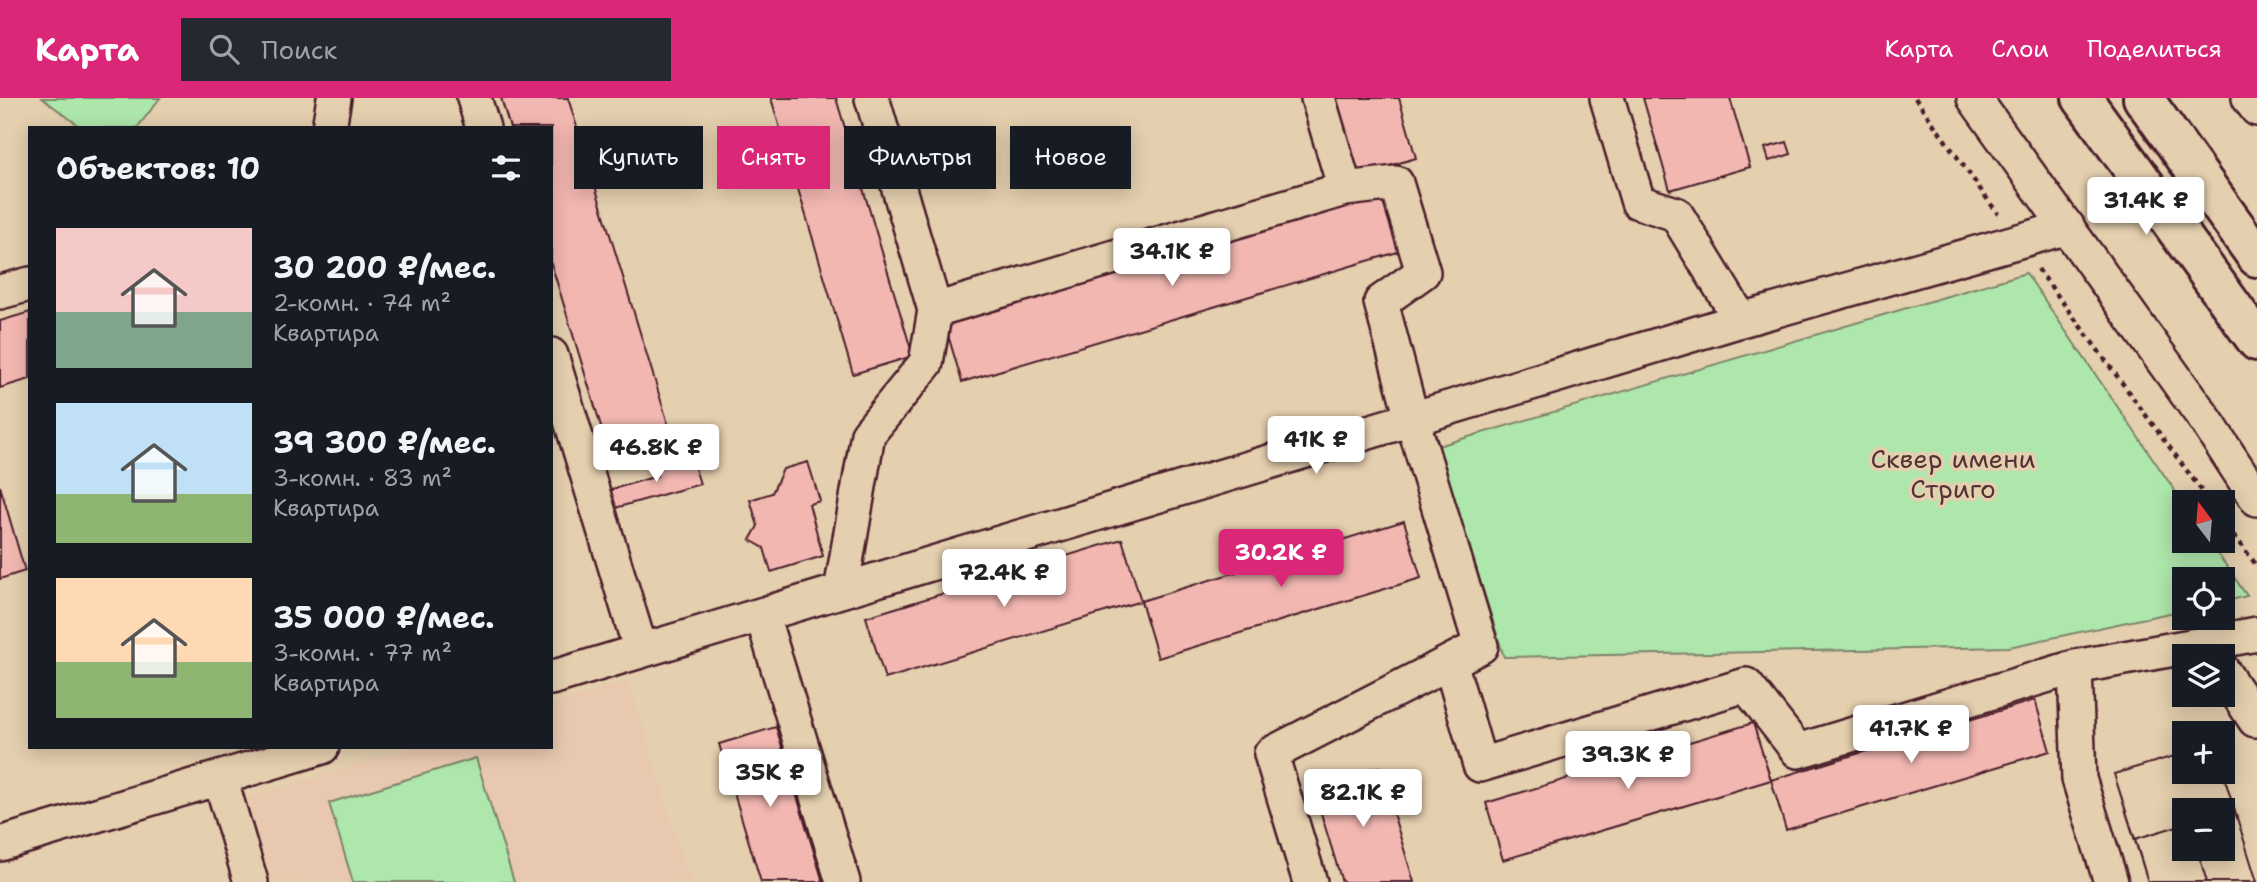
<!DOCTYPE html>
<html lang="ru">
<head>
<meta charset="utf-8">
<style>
	:root { --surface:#171b24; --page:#242831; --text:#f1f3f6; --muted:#9ea1a6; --accent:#db2777 }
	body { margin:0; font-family:"Shantell Sans",sans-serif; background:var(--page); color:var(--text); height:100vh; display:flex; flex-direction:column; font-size:26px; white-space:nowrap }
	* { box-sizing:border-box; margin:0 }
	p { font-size:23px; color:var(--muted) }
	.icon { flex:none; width:38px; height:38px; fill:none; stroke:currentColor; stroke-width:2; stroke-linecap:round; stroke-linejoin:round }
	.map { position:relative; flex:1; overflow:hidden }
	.panel { position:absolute; left:28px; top:28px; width:525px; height:623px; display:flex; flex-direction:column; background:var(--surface); border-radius:0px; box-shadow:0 4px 18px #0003 }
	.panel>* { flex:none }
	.hud { position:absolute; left:574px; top:28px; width:665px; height:63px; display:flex; gap:14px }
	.needle { width:46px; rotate:344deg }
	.fabs { position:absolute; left:2172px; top:392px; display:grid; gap:14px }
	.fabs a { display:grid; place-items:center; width:63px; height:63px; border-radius:0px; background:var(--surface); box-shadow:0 4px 18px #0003; font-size:35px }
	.price { position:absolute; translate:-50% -60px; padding:0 16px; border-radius:7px; background:#fff; color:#222; font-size:23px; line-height:46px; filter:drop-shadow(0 2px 4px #0008) }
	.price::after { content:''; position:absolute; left:50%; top:42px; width:21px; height:16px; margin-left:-10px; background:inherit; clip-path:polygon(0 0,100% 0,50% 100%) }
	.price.current { background:var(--accent); color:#fff }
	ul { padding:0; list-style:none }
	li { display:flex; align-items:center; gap:21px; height:175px; padding:0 28px }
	li span { display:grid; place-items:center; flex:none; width:196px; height:140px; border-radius:0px; color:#555 }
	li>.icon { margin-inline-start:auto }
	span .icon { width:84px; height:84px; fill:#fffc; stroke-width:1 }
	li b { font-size:30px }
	h2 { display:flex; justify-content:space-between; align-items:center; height:84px; padding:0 28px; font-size:30px }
	.pill { padding:0 24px; border-radius:0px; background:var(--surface); box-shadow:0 4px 18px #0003; font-size:24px; line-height:63px }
	.pill.current { background:var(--accent); color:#fff }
	header { display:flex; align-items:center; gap:42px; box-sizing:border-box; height:98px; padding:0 35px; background:var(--accent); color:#fff }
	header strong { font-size:33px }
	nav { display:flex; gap:38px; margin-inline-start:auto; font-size:24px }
	.search { width:490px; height:63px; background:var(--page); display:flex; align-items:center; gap:18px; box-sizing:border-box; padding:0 24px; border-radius:0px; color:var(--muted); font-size:26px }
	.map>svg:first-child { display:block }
	.built { fill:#e8c8af }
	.green { fill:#aee7ab; stroke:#7c836b; stroke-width:2 }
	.building { fill:#f2b7b1; stroke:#4a1f2b; stroke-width:2; fill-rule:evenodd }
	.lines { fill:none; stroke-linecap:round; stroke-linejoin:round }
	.minor-casing { stroke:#4a1f2b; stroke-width:38 }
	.major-casing { stroke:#4a1f2b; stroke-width:44 }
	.path { stroke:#4a1f2b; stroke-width:4.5; stroke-dasharray:5 5; stroke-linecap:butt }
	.minor { stroke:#e4cfae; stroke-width:33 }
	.major { stroke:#e4cfae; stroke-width:38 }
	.labels { text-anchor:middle; stroke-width:7; stroke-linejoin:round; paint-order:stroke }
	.park-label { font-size:26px; fill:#543338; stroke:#e4cfae }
</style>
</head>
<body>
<header>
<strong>Карта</strong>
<div class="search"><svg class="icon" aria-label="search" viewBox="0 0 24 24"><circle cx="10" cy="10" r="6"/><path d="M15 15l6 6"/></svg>Поиск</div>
<nav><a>Карта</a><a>Слои</a><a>Поделиться</a></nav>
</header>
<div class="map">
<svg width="2257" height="784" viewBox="0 0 2257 784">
	<rect width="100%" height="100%" fill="#e4cfae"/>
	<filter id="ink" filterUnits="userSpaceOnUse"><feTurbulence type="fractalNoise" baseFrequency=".0143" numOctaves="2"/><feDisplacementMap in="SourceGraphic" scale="14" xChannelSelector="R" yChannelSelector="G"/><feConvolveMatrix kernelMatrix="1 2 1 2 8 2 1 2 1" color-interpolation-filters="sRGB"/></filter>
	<g filter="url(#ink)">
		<path class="built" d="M628,583L690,784H269L244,701L413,649H551V607Z"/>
		<path class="green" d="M42,0H160L137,30H82Z
			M2026,175L2184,406V443H2209L2247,498L2223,504L2222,481H2184V512L2009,549L1504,559L1438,348Z
			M476,660L514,784H353L329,705Z"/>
		<path class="building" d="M501,0H568L670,332L608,351L551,165V30H510Z
			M771,0H836L913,258L853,276Z
			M1332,0H1399L1416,60L1355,78Z
			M1643,0H1730L1750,69L1670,92Z
			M1787,44L1791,56L1769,63L1765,50Z
			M1385,97L1401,153L962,284L945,227Z
			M30,214V281L0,290V223Z
			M691,357L700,386L608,412L603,394L657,378L654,368Z
			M808,364L820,403L809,406L823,458L771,474L764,450L750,442L758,428L750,402L772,395L783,371Z
			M0,388L25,473L0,481Z
			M1404,423L1421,480L1158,560L1141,503Z
			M1122,441L1141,503L885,581L866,519Z
			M2035,602L2050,653L1786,732L1771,682Z
			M1753,625L1771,682L1503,762L1486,705Z
			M776,629L823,784H761L719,646Z
			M2184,655V674H2222V672L2257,784H2207L2197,751H2222V712H2184V726L2135,741L2114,676Z
			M2184,655V674H2222V672L2257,784H2148L2114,676ZM2184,712H2222V751H2184Z
			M1379,669L1414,784H1342L1313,689Z
			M2184,726V751H2197L2207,784H2148L2135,741Z"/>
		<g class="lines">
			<defs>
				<path id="minor" d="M474,0L483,30
					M1607,0L1638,104L1676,116L1741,222
					M1974,0L2207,324L2257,401
					M2249,0L2257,11
					M329,30L334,0
					M0,194L30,186
					M935,212L1345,91
					M551,257L641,553
					M841,493L868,336L926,265L935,212L872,0
					M762,517L843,784
					M1450,564L1480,667L1746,587L1798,653L2075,569L2257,536
					M2075,569L2079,681L2111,784
					M2222,572L2255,622
					M551,580L1741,222L2068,129
					M220,680L251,784
					M0,746L322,649
					M1310,784L1271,656L1481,548L1412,321L1381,204L1423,174L1396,85L1345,91L1318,0"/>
				<path id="major" d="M2082,0L2257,243
					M2143,0L2257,159"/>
			</defs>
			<use href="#minor" class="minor-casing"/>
			<use href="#major" class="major-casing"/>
			<path class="path" d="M1915,0L1998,116
				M2038,171L2210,404
				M2222,421L2257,468"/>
			<use href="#minor" class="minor"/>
			<use href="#major" class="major"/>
		</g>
	</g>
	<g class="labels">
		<g class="park-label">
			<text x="1953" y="370">Сквер имени<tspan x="1953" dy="30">Стриго</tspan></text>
		</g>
	</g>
</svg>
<div class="fabs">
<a><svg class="needle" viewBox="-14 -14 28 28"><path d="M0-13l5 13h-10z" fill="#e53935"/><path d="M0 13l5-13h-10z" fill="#9ea1a6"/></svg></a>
<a><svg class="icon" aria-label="locate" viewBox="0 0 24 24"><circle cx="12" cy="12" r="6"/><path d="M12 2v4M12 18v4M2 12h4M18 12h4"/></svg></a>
<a><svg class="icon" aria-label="layers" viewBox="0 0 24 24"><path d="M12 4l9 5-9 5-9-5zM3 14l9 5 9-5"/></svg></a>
<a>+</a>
<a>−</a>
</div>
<b class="price" style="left:2146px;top:139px">31.4K ₽</b>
<b class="price" style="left:1172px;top:190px">34.1K ₽</b>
<b class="price" style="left:1316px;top:378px">41K ₽</b>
<b class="price" style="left:656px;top:386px">46.8K ₽</b>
<b class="price current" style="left:1281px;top:491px">30.2K ₽</b>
<b class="price" style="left:1004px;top:511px">72.4K ₽</b>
<b class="price" style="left:1911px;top:667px">41.7K ₽</b>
<b class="price" style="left:1628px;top:693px">39.3K ₽</b>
<b class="price" style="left:770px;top:711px">35K ₽</b>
<b class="price" style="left:1363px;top:731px">82.1K ₽</b>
<div class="hud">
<a class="pill">Купить</a>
<a class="pill current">Снять</a>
<a class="pill">Фильтры</a>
<a class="pill">Новое</a>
</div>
<section class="panel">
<h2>Объектов: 10<svg class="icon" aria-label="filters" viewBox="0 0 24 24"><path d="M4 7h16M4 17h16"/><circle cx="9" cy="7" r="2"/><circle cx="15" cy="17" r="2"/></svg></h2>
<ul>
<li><span style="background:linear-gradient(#f6c9c9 60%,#7fa58c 0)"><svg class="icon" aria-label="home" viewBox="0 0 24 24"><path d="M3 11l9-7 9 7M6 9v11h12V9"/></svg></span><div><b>30 200 ₽/мес.</b><p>2-комн. · 74 m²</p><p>Квартира</p></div></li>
<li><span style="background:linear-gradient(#bfe0f5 65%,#8fb573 0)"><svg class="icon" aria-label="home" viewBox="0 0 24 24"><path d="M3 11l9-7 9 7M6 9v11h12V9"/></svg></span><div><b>39 300 ₽/мес.</b><p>3-комн. · 83 m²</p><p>Квартира</p></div></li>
<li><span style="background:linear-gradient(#ffd9b3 60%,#8fb573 0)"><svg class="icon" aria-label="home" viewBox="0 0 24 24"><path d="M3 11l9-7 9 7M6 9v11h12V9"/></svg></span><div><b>35 000 ₽/мес.</b><p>3-комн. · 77 m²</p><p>Квартира</p></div></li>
</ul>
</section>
</div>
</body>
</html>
